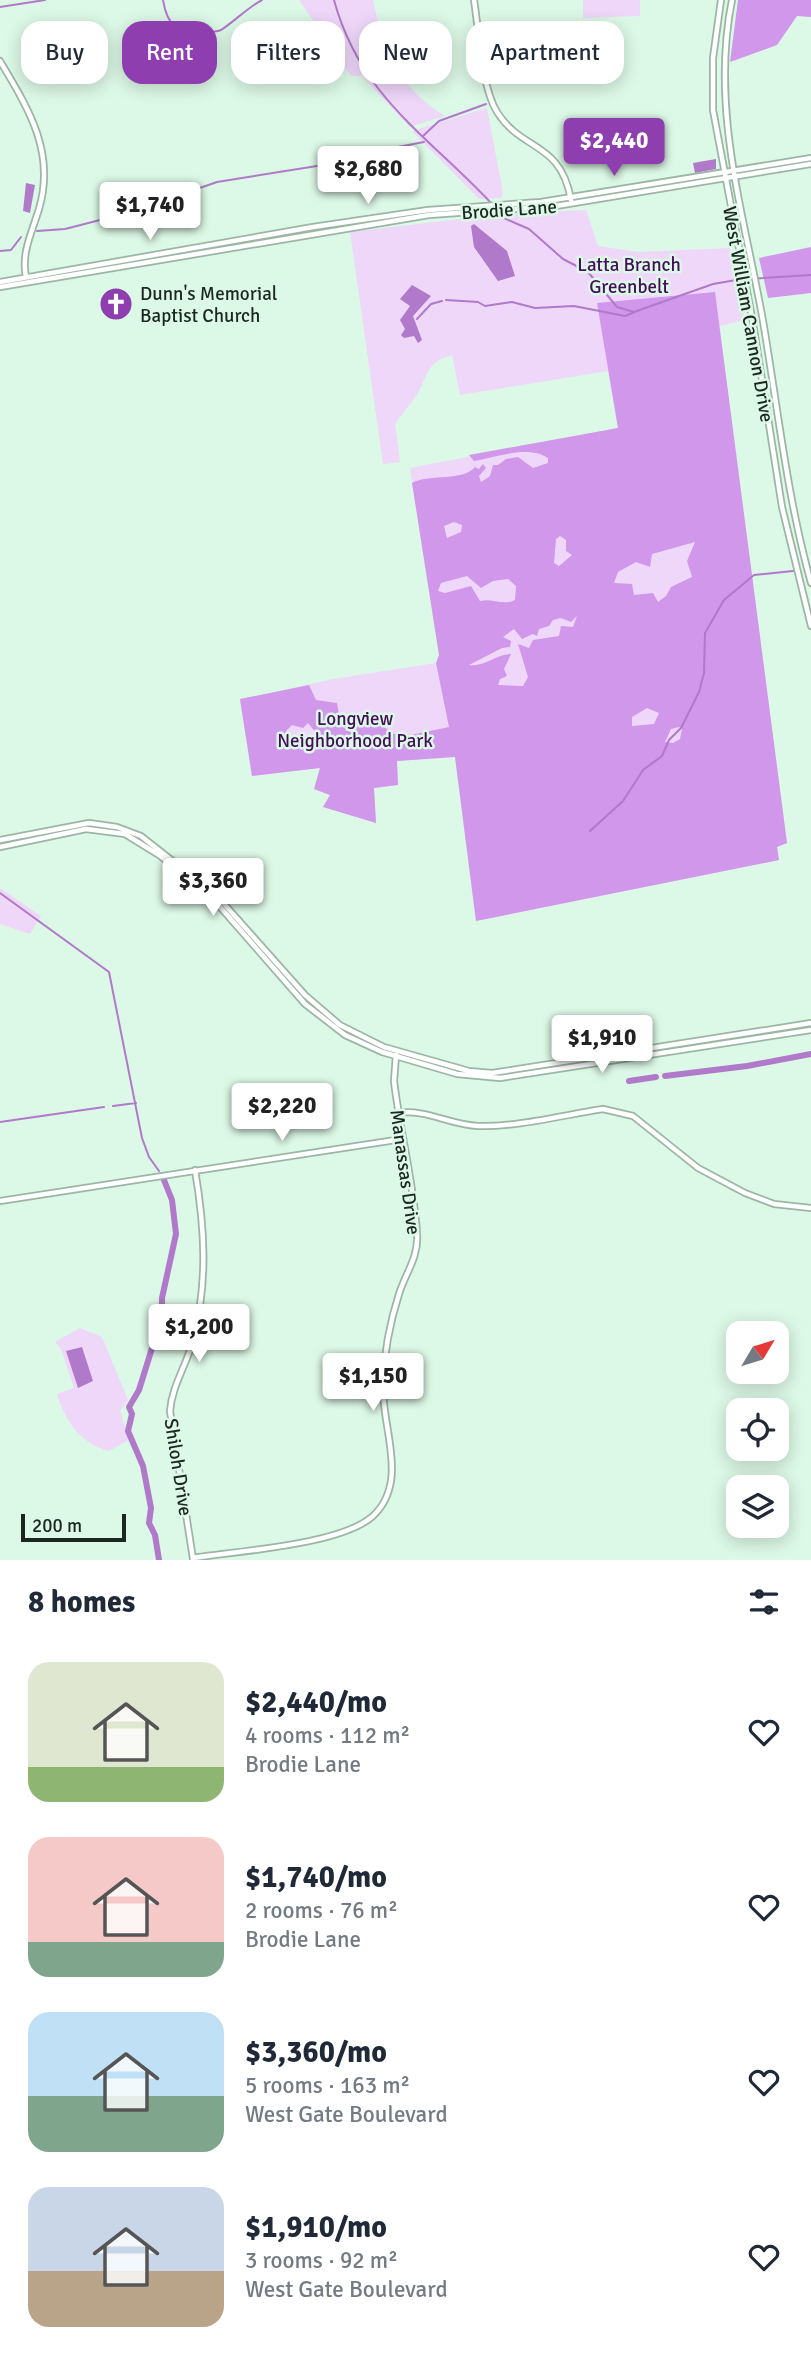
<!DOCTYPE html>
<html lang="en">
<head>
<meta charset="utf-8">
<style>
	:root { --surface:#fff; --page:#f6f6f7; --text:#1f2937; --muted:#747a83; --accent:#8e3eae }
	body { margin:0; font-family:Signika,sans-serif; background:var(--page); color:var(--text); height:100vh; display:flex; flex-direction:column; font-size:26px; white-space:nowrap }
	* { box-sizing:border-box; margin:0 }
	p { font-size:23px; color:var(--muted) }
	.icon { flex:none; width:38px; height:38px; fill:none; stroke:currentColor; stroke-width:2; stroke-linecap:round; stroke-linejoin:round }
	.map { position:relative; height:1560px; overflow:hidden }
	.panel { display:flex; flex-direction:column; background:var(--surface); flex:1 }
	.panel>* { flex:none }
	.top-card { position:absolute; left:21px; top:21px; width:770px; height:63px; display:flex; gap:14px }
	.needle { width:46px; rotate:52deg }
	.buttons { position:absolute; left:726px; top:1321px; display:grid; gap:14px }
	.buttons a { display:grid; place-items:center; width:63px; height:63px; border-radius:14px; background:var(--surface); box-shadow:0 4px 18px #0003; font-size:35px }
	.scale { position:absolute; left:21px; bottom:18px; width:105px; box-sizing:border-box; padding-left:7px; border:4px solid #1d2721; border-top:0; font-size:19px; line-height:24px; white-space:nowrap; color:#1d2721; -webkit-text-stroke:5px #dcf8e6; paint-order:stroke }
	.price { position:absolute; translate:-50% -60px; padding:0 16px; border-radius:7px; background:#fff; color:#222; font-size:23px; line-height:46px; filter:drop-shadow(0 2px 4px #0008) }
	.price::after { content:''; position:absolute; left:50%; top:42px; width:21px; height:16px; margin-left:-10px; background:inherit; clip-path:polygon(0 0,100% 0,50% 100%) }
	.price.current { background:var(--accent); color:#fff }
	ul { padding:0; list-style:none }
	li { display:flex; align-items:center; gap:21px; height:175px; padding:0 28px }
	li span { display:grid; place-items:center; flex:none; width:196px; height:140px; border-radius:21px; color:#555 }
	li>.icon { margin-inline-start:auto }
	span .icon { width:84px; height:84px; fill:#fffc; stroke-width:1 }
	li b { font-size:30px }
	h2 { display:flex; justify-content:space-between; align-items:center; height:84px; padding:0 28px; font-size:30px }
	.tag { padding:0 24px; border-radius:21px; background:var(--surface); box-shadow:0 4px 18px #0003; font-size:24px; line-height:63px }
	.tag.current { background:var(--accent); color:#fff }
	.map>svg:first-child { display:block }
	.green { fill:#efd7fa }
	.forest { fill:#d097ea; fill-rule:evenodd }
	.water { fill:#b079c9 }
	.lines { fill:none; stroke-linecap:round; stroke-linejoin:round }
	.stream { stroke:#b079c9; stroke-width:2 }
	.river { stroke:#b079c9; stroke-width:6 }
	.secondary-casing { stroke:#9cb6a5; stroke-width:8 }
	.secondary { stroke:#fff; stroke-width:4.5 }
	.labels { text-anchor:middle; stroke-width:5; stroke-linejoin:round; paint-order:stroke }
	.street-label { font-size:19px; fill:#1d2721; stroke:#dcf8e6 }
	.park-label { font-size:19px; fill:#440e58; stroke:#dcf8e6 }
	.poi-label { font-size:19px; fill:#1d2721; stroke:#dcf8e6; text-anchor:start }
</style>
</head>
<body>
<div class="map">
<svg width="811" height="1560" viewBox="0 0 811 1560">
	<rect width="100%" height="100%" fill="#dcf8e6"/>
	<path class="green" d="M299,0H373L379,27L399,24L400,33L382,36C398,74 410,94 445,116L410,127L362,76H351Z
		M583,0H640V16L583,18Z
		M487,108L503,193L501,198L479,199L412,131Z
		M586,210L598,246L638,252L730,248L745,320L719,326L787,843L777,847L779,860L476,921L455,757L397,761L398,785L374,788L376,823L323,807L330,795L314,789L320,768L252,776L240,700L333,679L436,663L439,655L410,468L618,428L608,371L460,395L452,355C428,362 429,371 419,391C413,402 402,413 395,424L400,462L383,464L350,232L511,213Z
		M0,888L41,916L30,934L0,924Z
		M80,1328L102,1337L128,1400L120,1411L129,1440L109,1451C81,1444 65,1421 57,1394L74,1388L61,1349L55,1342Z"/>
	<path class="forest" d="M738,0H811V17L797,16L777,45L730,62Z
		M811,247V293L768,298L759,258Z
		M715,292L787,843L777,847L779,860L476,921L455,757L397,761L398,785L374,788L376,823L323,807L330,795L314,789L320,768L252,776L240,699L309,685L316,700L337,703L339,715H346L362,724L381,725L394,734L411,735L449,727L436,663L439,655L412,483C432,473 462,482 475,467L479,469L483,464L486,468L479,476L481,482L490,476L493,465H498L506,459L518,457L533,468L548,463V458C528,445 496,457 474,461L469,455L618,428L597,303ZM454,522L462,525L461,532L447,538L444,526ZM560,536L566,540V551L572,555L559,566L554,563L556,539ZM695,542L687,561L692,577L671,587L666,596L658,602L653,593L634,595L632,584L614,583L618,572L636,562L650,567L652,554ZM467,576L481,588L493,581L508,579L516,586L515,600C503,606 492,598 480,601L471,586L445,593L438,591L441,583ZM577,616L573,627L561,626L559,636L533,640L529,648L518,644L528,677L523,686L498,685L500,679L507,676L504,669L511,654C496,654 486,667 469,665L502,648L510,647L511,641L503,637L514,629L522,639L533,634L537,636L539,629L549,626L553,620L561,618L571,622ZM647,708L659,713L654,724L632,726V717ZM308,723L320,738L305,746H296L286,731L292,725L303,728ZM679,727L682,729L680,739L673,743L665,742L671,729Z"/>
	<path class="water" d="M716,159V169L695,173L693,163Z
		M26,183L35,185L30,213L23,211Z
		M474,224L507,251L515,276L498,281L474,247L471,226Z
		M412,285L431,296L413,316L422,340L418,343L414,336L404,338L401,335L405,329L400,320L410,306L400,299Z
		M82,1347L93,1381L78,1388L66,1351Z"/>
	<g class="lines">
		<path class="stream" d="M163,0C167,25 178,36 204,33C210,32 216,32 221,30C235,21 247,8 262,0
			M334,0C360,96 427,135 491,203
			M0,7L45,0
			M423,136L439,121L486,104
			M500,212L506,219L529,229L563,259L588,272L617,307L634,312L713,284L742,279
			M37,231L65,229L100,220L165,209L177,196L217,182L342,162L382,150L424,142
			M0,251L11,250L21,237
			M748,279L811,275
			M446,300L478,302L485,306L512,302L535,308L574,306L625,316L635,312
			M417,319L431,304L442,301
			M590,831L623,801L643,770L662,756L669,740L681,728L699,692L704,673L705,633L724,600L754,575L793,571
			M0,893L109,972L142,1138L149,1157L159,1171
			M113,1106L136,1103
			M0,1122L104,1107"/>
		<path class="river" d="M665,1076L747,1066L811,1054
			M629,1081L656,1077
			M159,1560L155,1535L149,1523L151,1508L143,1466L128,1431L132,1414L129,1407L139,1390L162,1316V1298L176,1234L172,1200L164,1180"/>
		<defs>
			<path id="secondary" d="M474,0C479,31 481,86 497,112C522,152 561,141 571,200
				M721,0L713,58V110L753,323L782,507L811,626
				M732,0C710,109 744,214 763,321C778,409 787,497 811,583
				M0,61C28,108 56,152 39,209C32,232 21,253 26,277
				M0,282L313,227L428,210L541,202L811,158
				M0,287L429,215L556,206L811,164
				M0,840L89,823L117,827L141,836L217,896L305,995L340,1025L384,1047L469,1071L492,1073L811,1023
				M0,847L86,829L125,834L159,855L214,900L305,1004L345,1035L382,1052L457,1074L500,1078L811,1030
				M398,1113C427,1109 450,1125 478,1126C519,1127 563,1115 603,1109L633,1116L698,1168L745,1193L774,1204L811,1208
				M0,1201L402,1139
				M193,1558C237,1551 341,1545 373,1516C410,1481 381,1427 383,1384C384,1355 390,1322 399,1294C405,1274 419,1257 417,1234C414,1183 400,1132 394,1081L396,1055
				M193,1559L170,1411C172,1385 187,1365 193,1340C208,1283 205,1229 195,1170"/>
		</defs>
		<use href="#secondary" class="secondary-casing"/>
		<use href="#secondary" class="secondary"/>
	</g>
	<defs>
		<symbol id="church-disc" viewBox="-11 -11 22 22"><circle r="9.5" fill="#8e3eae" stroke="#dcf8e6"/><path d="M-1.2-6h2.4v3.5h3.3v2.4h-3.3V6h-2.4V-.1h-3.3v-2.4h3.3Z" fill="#fff"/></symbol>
	</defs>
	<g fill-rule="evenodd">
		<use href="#church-disc" x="97" y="285" width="38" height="38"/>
	</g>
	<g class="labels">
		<g class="street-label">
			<text transform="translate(509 209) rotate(-4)" y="7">Brodie Lane</text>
			<text transform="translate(749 314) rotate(80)" y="7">West William Cannon Drive</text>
			<text transform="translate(406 1172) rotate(82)" y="7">Manassas Drive</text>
			<text transform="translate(179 1467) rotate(81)" y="7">Shiloh Drive</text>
		</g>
		<g class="park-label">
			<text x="629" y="271">Latta Branch<tspan x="629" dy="22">Greenbelt</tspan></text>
			<text x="355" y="725">Longview<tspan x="355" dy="22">Neighborhood Park</tspan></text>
		</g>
		<g class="poi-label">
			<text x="140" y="300">Dunn's Memorial<tspan x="140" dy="22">Baptist Church</tspan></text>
		</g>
	</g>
</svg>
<div class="buttons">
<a><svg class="needle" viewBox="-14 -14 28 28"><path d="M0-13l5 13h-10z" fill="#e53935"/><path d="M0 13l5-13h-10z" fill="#747a83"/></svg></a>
<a><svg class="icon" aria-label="locate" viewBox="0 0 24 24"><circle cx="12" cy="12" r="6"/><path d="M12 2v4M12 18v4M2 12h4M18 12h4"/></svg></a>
<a><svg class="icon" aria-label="layers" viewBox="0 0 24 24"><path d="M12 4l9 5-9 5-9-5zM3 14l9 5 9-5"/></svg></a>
</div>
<div class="scale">200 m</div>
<b class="price current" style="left:614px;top:178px">$2,440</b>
<b class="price" style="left:368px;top:206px">$2,680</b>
<b class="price" style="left:150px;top:242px">$1,740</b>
<b class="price" style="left:213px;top:918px">$3,360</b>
<b class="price" style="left:602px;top:1075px">$1,910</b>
<b class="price" style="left:282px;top:1143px">$2,220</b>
<b class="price" style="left:199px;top:1364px">$1,200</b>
<b class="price" style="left:373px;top:1413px">$1,150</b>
<div class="top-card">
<a class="tag">Buy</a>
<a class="tag current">Rent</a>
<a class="tag">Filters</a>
<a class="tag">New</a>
<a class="tag">Apartment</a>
</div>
</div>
<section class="panel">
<h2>8 homes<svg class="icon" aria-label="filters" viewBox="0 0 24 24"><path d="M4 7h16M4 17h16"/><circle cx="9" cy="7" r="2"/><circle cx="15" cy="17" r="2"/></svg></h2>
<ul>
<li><span style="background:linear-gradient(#dfe7d0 75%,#8fb573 0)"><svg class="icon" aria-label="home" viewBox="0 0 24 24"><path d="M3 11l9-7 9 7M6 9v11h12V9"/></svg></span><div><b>$2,440/mo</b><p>4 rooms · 112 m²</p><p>Brodie Lane</p></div><svg class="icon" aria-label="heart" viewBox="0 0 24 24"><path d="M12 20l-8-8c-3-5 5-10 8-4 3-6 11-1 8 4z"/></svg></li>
<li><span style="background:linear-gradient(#f6c9c9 75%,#7fa58c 0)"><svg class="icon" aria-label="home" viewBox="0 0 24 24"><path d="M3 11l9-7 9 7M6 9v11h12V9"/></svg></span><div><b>$1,740/mo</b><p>2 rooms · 76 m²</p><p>Brodie Lane</p></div><svg class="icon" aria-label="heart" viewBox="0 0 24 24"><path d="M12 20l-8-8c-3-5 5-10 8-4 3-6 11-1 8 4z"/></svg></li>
<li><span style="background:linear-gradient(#bfe0f5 60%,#7fa58c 0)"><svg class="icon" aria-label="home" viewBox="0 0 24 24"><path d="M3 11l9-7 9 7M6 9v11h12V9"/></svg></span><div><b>$3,360/mo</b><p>5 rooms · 163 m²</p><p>West Gate Boulevard</p></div><svg class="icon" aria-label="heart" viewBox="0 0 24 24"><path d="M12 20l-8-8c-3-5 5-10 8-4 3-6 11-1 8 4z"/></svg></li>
<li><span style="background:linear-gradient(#c9d6e8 60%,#b9a48a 0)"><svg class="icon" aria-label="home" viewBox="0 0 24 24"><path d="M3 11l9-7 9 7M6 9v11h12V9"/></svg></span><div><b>$1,910/mo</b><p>3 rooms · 92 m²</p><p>West Gate Boulevard</p></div><svg class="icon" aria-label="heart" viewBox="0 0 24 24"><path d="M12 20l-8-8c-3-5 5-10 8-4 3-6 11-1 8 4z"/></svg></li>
</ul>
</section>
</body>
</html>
